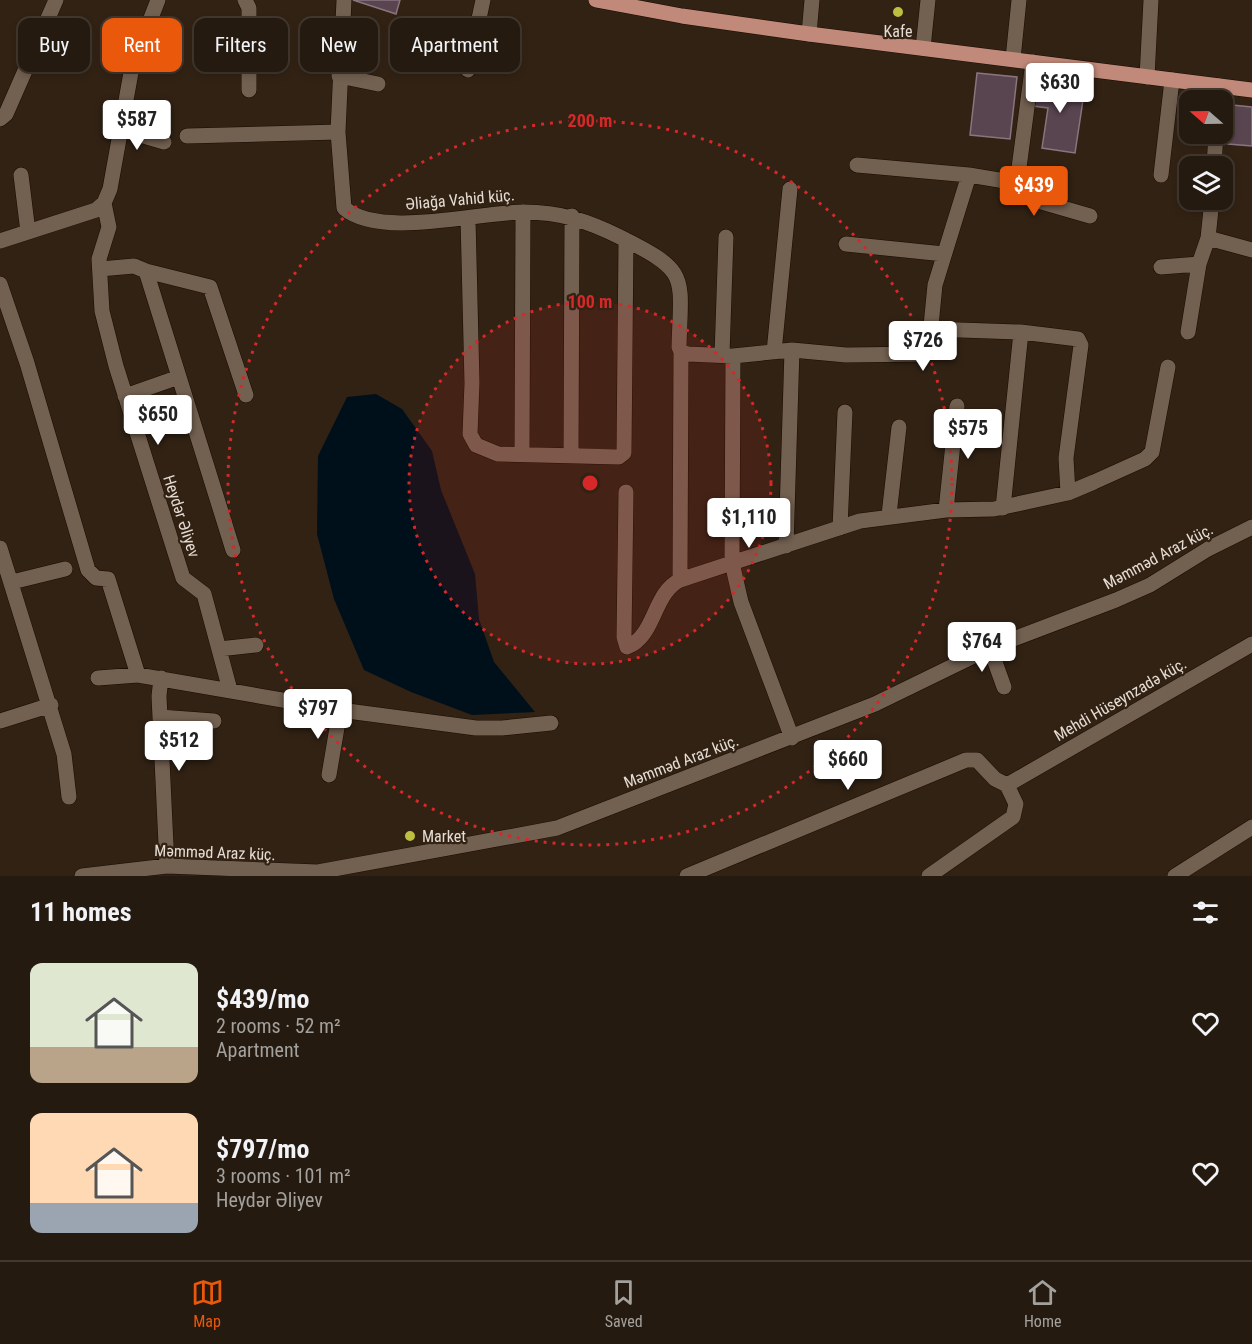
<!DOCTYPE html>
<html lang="en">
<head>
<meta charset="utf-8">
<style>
	:root { --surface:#251a0f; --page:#31271d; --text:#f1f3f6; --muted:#a3a19e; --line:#42382f; --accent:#ea580c }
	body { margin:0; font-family:"Roboto Condensed",sans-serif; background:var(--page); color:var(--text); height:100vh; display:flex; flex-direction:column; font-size:22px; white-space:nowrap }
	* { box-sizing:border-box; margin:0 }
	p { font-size:20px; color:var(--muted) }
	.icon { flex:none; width:33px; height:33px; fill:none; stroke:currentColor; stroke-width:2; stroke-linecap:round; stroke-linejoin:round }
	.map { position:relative; height:876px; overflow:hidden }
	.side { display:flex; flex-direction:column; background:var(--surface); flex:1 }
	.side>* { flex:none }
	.top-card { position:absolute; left:18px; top:18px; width:600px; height:54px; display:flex; gap:12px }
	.needle { width:39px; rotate:290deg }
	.fabs { position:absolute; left:1179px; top:90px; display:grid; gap:12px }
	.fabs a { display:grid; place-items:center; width:54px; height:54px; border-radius:12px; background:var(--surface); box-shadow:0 3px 9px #0003,0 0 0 2px var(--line); font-size:30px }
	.price { position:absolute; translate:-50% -51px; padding:0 14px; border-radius:6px; background:#fff; color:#222; font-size:20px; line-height:39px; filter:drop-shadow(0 2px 3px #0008) }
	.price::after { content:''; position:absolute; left:50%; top:36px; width:18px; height:14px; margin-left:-9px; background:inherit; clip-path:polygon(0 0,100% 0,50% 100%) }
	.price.on { background:var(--accent); color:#fff }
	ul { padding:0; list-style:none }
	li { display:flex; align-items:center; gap:18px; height:150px; padding:0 30px }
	li span { display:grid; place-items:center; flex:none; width:168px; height:120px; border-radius:12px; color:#555 }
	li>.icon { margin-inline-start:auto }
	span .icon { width:72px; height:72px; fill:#fffc; stroke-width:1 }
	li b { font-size:26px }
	h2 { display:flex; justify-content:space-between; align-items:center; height:72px; padding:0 30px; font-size:26px }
	.pill { padding:0 21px; border-radius:12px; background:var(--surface); box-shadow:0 3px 9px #0003,0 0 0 2px var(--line); font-size:21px; line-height:54px }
	.pill.on { background:var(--accent); color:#fff }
	.menu { display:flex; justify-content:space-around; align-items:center; height:84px; border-top:2px solid var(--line); background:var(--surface); font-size:16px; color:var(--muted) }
	.menu a { display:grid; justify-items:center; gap:3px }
	.menu .on { color:var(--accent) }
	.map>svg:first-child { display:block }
	.water { fill:#00101b }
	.building { fill:#594550; stroke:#8a7480; stroke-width:1.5 }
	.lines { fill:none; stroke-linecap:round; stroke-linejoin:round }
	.minor-casing { stroke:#180b01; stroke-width:16 }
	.major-casing { stroke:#180b01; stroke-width:16 }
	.minor { stroke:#726050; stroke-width:15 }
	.major { stroke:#c18979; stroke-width:15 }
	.ring { fill:none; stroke:#d62828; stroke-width:3; stroke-dasharray:3 6 }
	.poi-dot { fill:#bebf42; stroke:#312214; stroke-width:2 }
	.labels { text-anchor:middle; stroke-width:4.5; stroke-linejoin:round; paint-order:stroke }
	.poi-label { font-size:16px; fill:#e6dcd3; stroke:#312214 }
	.street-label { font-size:16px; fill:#e6dcd3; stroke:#312214 }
	.centre { fill:#d62828; stroke:#312214; stroke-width:3 }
	.ring-label { font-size:18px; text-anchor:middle; font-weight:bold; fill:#d62828; stroke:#312214; stroke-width:4.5; stroke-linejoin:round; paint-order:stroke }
</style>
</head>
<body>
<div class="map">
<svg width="1252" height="876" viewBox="0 0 1252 876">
	<rect width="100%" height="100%" fill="#312214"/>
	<path class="water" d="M376,394L402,409L432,451L441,490L475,574L479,619L494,662L535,712L472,715L411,692L364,670L334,599L317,534L318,456L347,397Z"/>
	<path class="building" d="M353,0H400L396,14Z
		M977,73L1017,77L1010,139L970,135Z
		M1037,80L1085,87L1075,153L1042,148L1048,108L1033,106Z
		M1232,105L1252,107V146L1228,144Z"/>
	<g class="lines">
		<defs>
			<path id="minor" d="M245,0L249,8V90
				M344,0L338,132L344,208C380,239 479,212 524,212C560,212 588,221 620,237C690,272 681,274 679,347L681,352L688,354L733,356L792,350L846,355L926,354L929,346L935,285L969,175L1017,183L1033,62
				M809,34L812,0
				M923,48L928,0
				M1013,59L1019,0
				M468,70L483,0
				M339,76L378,84
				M1147,77L1151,0
				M1218,100L1219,86
				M0,119L6,114L56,0
				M120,129L164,142
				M187,136L338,132
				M857,165L969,175
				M1214,166L1216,134
				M21,175L28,232
				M1161,175L1172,80
				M1017,183L1021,196L1090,216
				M1212,200L1208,238L1252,250
				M104,203L109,227L99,259L102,311L116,366L183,578L204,594L230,690
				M468,218L472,383L470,434L476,445L498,454L619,457L624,453L626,240
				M0,241L96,210L104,203L110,189L132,67L158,0
				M846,244L944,254
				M1161,267L1199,264
				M100,269L134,266L146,271L233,550
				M146,271L210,287L246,395
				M0,284L27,363L88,570L96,578L108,579L138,675
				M931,329L1021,332L1078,339L1081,345L1066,458L1068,493
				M1188,332L1199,264L1208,238
				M774,352L790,189
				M722,355L726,237
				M733,356L732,563L741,602L792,738
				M125,396L179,377
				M522,455L523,212
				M571,456L572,216
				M626,492L624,637L627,647C655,637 653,593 680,580L860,521L946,510L994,509L1068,493L1094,482L1145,459L1152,452L1168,367
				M1003,508L1021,332
				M946,510L957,406
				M889,515L899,427
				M840,528L845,412
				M786,546L792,350
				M0,548L64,754L69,797
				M680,580L681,352
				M12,582L65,569
				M990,648L1004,687
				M219,649L256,645
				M98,678L138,675L340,710L476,728H502L551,723
				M161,678L159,696L167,866
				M160,717L214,721
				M0,721L51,705
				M329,775L340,710
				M82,876L167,866L318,872L557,828L875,704L990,648L1116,600L1150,585L1208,549L1252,527
				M687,876L966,760H977L995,779L1007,785
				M929,876L1013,817L1016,804L1007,785L1252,644
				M1175,876L1252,827"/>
			<path id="major" d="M596,0L682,16L809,34L1252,90"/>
		</defs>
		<use href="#minor" class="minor-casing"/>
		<use href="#major" class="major-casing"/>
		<use href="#minor" class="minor"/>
		<use href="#major" class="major"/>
	</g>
	<circle cx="590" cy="483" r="181" fill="#d62828" fill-opacity=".12"/>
	<g class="ring">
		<circle cx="590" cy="483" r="181"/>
		<circle cx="590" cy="483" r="362"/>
	</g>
	<g class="poi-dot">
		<circle cx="898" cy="12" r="6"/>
		<circle cx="410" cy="836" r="6"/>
	</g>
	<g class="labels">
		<g class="poi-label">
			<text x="898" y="37">Kafe</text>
			<text x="422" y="842" text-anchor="start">Market</text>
		</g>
		<g class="street-label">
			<text transform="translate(460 199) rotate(-5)" y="6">Əliağa Vahid küç.</text>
			<text transform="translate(182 516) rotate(72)" y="6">Heydər Əliyev</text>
			<text transform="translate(1158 556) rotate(-28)" y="6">Məmməd Araz küç.</text>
			<text transform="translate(1120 699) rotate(-30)" y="6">Mehdi Hüseynzadə küç.</text>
			<text transform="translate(681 761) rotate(-21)" y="6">Məmməd Araz küç.</text>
			<text transform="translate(215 852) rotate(2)" y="6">Məmməd Araz küç.</text>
		</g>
	</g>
	<circle cx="590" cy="483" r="9" class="centre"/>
	<g class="ring-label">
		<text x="590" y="127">200 m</text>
		<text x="590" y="308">100 m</text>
	</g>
</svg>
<div class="fabs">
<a><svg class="needle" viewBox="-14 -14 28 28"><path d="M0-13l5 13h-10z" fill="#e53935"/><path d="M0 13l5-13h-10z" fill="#a3a19e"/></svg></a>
<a><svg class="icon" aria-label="layers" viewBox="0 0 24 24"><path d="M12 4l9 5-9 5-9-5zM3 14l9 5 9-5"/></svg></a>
</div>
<b class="price" style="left:1060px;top:114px">$630</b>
<b class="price" style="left:137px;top:151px">$587</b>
<b class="price on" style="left:1034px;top:217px">$439</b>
<b class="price" style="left:923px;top:372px">$726</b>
<b class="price" style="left:158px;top:446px">$650</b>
<b class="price" style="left:968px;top:460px">$575</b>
<b class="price" style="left:749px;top:549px">$1,110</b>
<b class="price" style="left:982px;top:673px">$764</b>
<b class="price" style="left:318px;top:740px">$797</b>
<b class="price" style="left:179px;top:772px">$512</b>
<b class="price" style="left:848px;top:791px">$660</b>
<div class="top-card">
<a class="pill">Buy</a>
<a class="pill on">Rent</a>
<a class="pill">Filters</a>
<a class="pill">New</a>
<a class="pill">Apartment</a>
</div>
</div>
<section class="side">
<h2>11 homes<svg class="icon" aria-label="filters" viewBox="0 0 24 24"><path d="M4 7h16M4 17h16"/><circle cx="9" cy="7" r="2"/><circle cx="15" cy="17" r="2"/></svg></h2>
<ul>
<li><span style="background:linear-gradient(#dfe7d0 70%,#b9a48a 0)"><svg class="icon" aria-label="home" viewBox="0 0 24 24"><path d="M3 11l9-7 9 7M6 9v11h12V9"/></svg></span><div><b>$439/mo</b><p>2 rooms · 52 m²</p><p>Apartment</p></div><svg class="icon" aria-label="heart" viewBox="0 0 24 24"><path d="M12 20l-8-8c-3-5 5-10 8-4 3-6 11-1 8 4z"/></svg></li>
<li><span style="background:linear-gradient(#ffd9b3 75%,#9aa5b1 0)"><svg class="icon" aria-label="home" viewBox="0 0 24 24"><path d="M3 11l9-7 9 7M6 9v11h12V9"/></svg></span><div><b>$797/mo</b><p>3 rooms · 101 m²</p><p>Heydər Əliyev</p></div><svg class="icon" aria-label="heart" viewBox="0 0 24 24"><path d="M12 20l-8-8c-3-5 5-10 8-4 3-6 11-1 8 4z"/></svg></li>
</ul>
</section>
<nav class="menu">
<a class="on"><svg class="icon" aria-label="map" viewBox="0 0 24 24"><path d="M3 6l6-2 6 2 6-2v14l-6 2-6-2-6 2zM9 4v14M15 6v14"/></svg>Map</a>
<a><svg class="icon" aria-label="saved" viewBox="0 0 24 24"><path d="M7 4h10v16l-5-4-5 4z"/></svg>Saved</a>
<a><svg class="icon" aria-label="home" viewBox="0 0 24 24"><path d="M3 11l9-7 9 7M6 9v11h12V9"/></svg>Home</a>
</nav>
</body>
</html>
